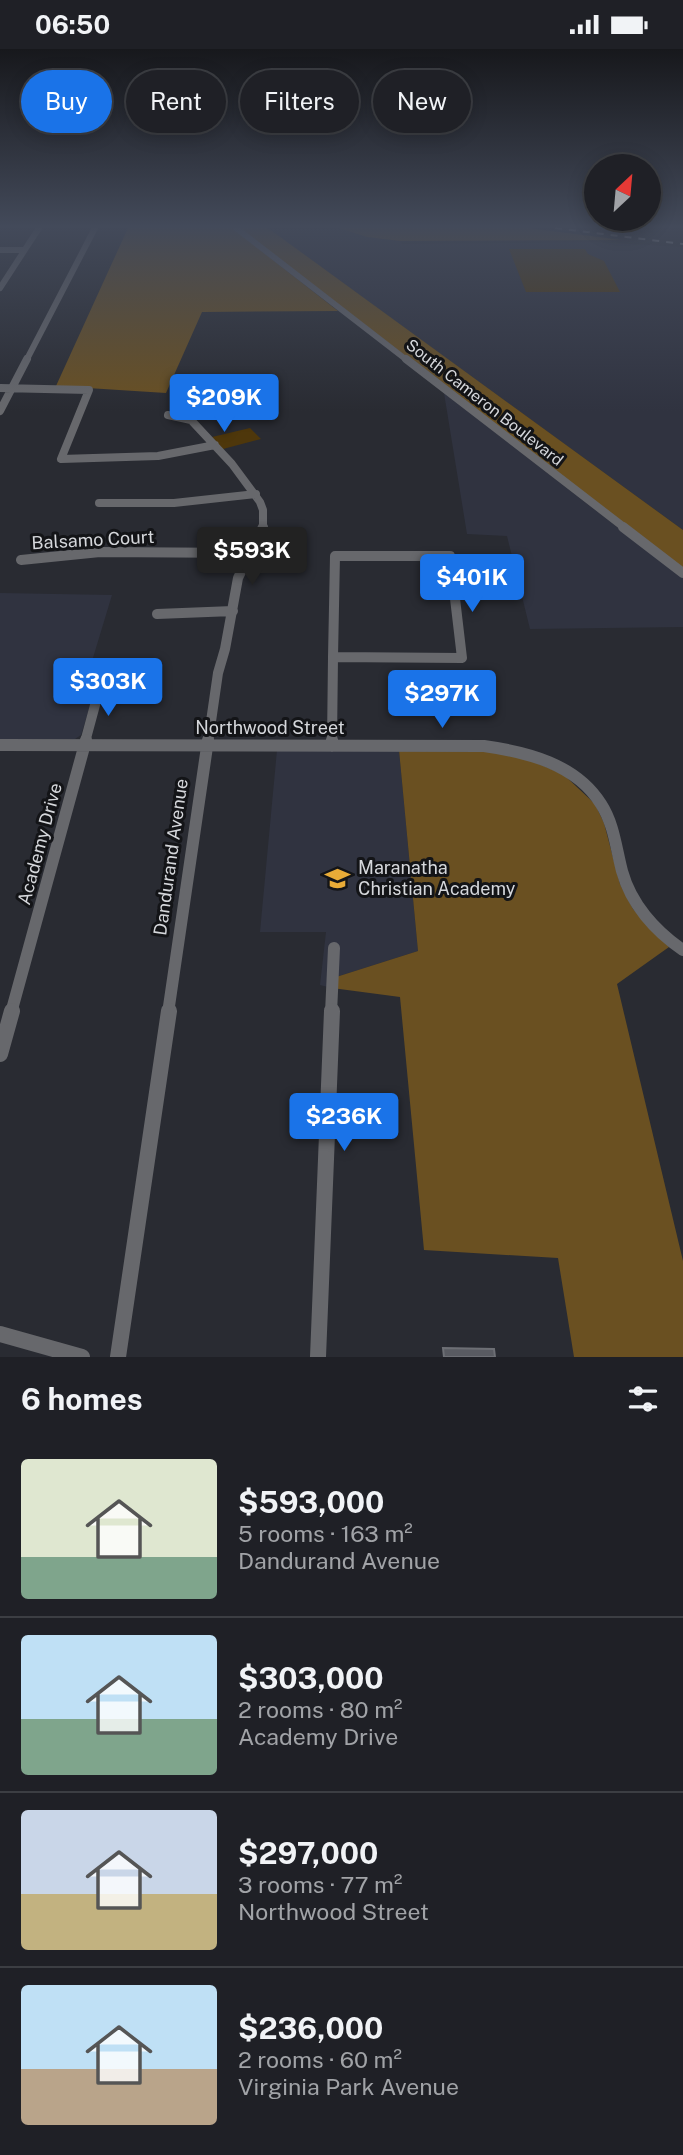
<!DOCTYPE html>
<html lang="en">
<head>
<meta charset="utf-8">
<style>
	:root { --surface:#1f2026; --page:#2c2d32; --text:#f1f3f6; --muted:#a1a3a7; --line:#3c3e43; --accent:#1a73e8 }
	body { margin:0; font-family:"Public Sans",sans-serif; background:var(--page); color:var(--text); height:100vh; display:flex; flex-direction:column; font-size:26px; white-space:nowrap }
	* { box-sizing:border-box; margin:0 }
	p { font-size:23px; color:var(--muted) }
	.icon { flex:none; width:38px; height:38px; fill:none; stroke:currentColor; stroke-width:2; stroke-linecap:round; stroke-linejoin:round }
	.map { position:relative; height:1308px; overflow:hidden }
	.sheet { display:flex; flex-direction:column; background:var(--surface); flex:1 }
	.sheet>* { flex:none }
	.top-card { position:absolute; left:21px; top:21px; width:642px; height:63px; display:flex; gap:14px }
	.needle { width:46px; rotate:26deg }
	.fabs { position:absolute; left:584px; top:105px; display:grid; gap:14px }
	.fabs a { display:grid; place-items:center; width:77px; height:77px; border-radius:50%; background:var(--surface); box-shadow:0 4px 18px #0003,0 0 0 2px var(--line); font-size:35px }
	.price { position:absolute; translate:-50% -60px; padding:0 16px; border-radius:7px; background:var(--accent); color:#fff; font-size:23px; line-height:46px; filter:drop-shadow(0 2px 4px #0008) }
	.price::after { content:''; position:absolute; left:50%; top:42px; width:21px; height:16px; margin-left:-10px; background:inherit; clip-path:polygon(0 0,100% 0,50% 100%) }
	.price.current { background:#222; color:#fff }
	ul { padding:0; list-style:none }
	li { display:flex; align-items:center; gap:21px; height:175px; padding:0 21px }
	li+li { border-top:2px solid var(--line) }
	li span { display:grid; place-items:center; flex:none; width:196px; height:140px; border-radius:7px; color:#555 }
	li>.icon { margin-inline-start:auto }
	span .icon { width:84px; height:84px; fill:#fffc; stroke-width:1 }
	li b { font-size:30px }
	h2 { display:flex; justify-content:space-between; align-items:center; height:84px; padding:0 21px; font-size:30px }
	.tag { padding:0 24px; border-radius:32px; background:var(--surface); box-shadow:0 4px 18px #0003,0 0 0 2px var(--line); font-size:24px; line-height:63px }
	.tag.current { background:var(--accent); color:#fff }
	.status { display:flex; justify-content:space-between; align-items:center; height:49px; padding:0 35px; background:var(--surface); direction:ltr }
	.status svg { height:19px; fill:currentColor }
	.map>svg:first-child { display:block }
	.built { fill:#303340 }
	.green { fill:#4e370b }
	.forest { fill:#6a5021 }
	.building { fill:#595b62; stroke:#6d6f75; stroke-width:2 }
	.lines { fill:none; stroke-linecap:round; stroke-linejoin:round }
	.minor-far4 { stroke:#67686c; stroke-width:6 }
	.minor-far3 { stroke:#67686c; stroke-width:8 }
	.minor-far2 { stroke:#67686c; stroke-width:10 }
	.minor-far1 { stroke:#67686c; stroke-width:12 }
	.minor { stroke:#67686c; stroke-width:16 }
	.rail { stroke:#bec0c5; stroke-width:2; stroke-dasharray:7 7; stroke-linecap:butt }
	.labels { text-anchor:middle; stroke-width:6; stroke-linejoin:round; paint-order:stroke }
	.far-street-label { font-size:16px; fill:#d5d7db; stroke:#131417 }
	.street-label { font-size:18px; fill:#d5d7db; stroke:#131417 }
	.poi-label { font-size:18px; fill:#d5d7db; stroke:#131417; text-anchor:start }
</style>
</head>
<body>
<div class="status"><b>06:50</b><svg viewBox="0 0 49 12"><path d="M0 12V9h3v3zM5 12V6h3v6zM10 12V3h3v9zM15 12V0h3v12zM26 1h20v11H26zM47 4h2v5h-2z"/></svg></div>
<div class="map">
<svg width="683" height="1308" viewBox="0 0 683 1308">
	<rect width="100%" height="100%" fill="#292b32"/>
	<path class="built" d="M267,179H338L367,188L400,192L402,195L596,193L683,198V481Z
		M444,344L683,529V578L530,580L507,487L467,485Z
		M0,544L112,546L79,655L91,654L81,686L75,690L0,691Z
		M277,701H399L418,902L333,929L332,939L320,936L326,883H260Z"/>
	<path class="green" d="M509,200H585L588,205L604,212L620,243H526Z
		M250,379L261,390L223,400L212,388Z"/>
	<path class="forest" d="M128,179H232L338,262L202,263L166,344L56,337Z
		M239,179H267L272,182L683,481V520Z
		M339,179H528L622,191L400,192L367,188Z
		M399,701L510,703L563,725L595,755L604,774L620,835L633,860L669,898L617,935L683,1212V1308H574L558,1209L424,1201L400,948L332,939L333,929L418,902Z"/>
	<path class="building" d="M443,1299L494,1300L495,1308H444Z"/>
	<g class="lines">
		<path class="minor-far4" d="M236,179L408,312
			M0,201H24
			M0,239L39,179
			M26,312L95,179"/>
		<path class="minor-far3" d="M406,310L625,479
			M0,339L89,341L61,410L158,407L215,396
			M0,362L27,310
			M168,366L191,371L232,415L260,453L263,461V479
			M99,454H174L256,445"/>
		<path class="minor-far2" d="M623,478L683,524
			M335,507H450L462,609L333,608Z
			M21,511L100,503L250,504
			M157,565L233,562
			M85,693L101,634
			M208,693L218,624L225,600L238,529L263,478
			M332,693L333,608"/>
		<path class="minor-far1" d="M0,696L484,697C527,703 576,715 601,755C614,775 616,799 622,822C631,855 655,882 683,901
			M332,697V691
			M11,964L86,691
			M168,964L208,691
			M331,964L334,899"/>
		<path class="minor" d="M0,1005L12,962
			M0,1285L82,1308
			M118,1308L169,962
			M318,1308L332,962"/>
		<path class="rail" d="M555,179L683,195"/>
	</g>
	<linearGradient id="sky" x2="0" y2="1"><stop stop-color="#17181c"/><stop offset="0.49" stop-color="#434a5a"/><stop offset="1" stop-color="#434a5a" stop-opacity="0"/></linearGradient>
	<rect width="683" height="362" fill="url(#sky)"/>
	<defs>
		<symbol id="school-bare" viewBox="-9 -9 18 18"><path d="M0-5L7-2L0 1L-7-2ZM-4 1L0 2.5L4 1V4Q0 6-4 4Z" fill="#e8ab37" stroke="#131417" stroke-width="2.5" paint-order="stroke"/></symbol>
	</defs>
	<g fill-rule="evenodd">
		<use href="#school-bare" x="320" y="812" width="35" height="35"/>
	</g>
	<g class="labels">
		<g class="far-street-label">
			<text transform="translate(485 353) rotate(38)" y="6">South Cameron Boulevard</text>
		</g>
		<g class="street-label">
			<text transform="translate(93 491) rotate(-3)" y="6">Balsamo Court</text>
			<text x="270" y="685">Northwood Street</text>
			<text transform="translate(40 795) rotate(-75)" y="6">Academy Drive</text>
			<text transform="translate(171 808) rotate(-82)" y="6">Dandurand Avenue</text>
		</g>
		<g class="poi-label">
			<text x="358" y="825">Maranatha<tspan x="358" dy="21">Christian Academy</tspan></text>
		</g>
	</g>
</svg>
<div class="fabs">
<a><svg class="needle" viewBox="-14 -14 28 28"><path d="M0-13l5 13h-10z" fill="#e53935"/><path d="M0 13l5-13h-10z" fill="#a1a3a7"/></svg></a>
</div>
<b class="price" style="left:224px;top:385px">$209K</b>
<b class="price current" style="left:252px;top:538px">$593K</b>
<b class="price" style="left:472px;top:565px">$401K</b>
<b class="price" style="left:108px;top:669px">$303K</b>
<b class="price" style="left:442px;top:681px">$297K</b>
<b class="price" style="left:344px;top:1104px">$236K</b>
<div class="top-card">
<a class="tag current">Buy</a>
<a class="tag">Rent</a>
<a class="tag">Filters</a>
<a class="tag">New</a>
</div>
</div>
<section class="sheet">
<h2>6 homes<svg class="icon" aria-label="filters" viewBox="0 0 24 24"><path d="M4 7h16M4 17h16"/><circle cx="9" cy="7" r="2"/><circle cx="15" cy="17" r="2"/></svg></h2>
<ul>
<li><span style="background:linear-gradient(#dfe7d0 70%,#7fa58c 0)"><svg class="icon" aria-label="home" viewBox="0 0 24 24"><path d="M3 11l9-7 9 7M6 9v11h12V9"/></svg></span><div><b>$593,000</b><p>5 rooms · 163 m²</p><p>Dandurand Avenue</p></div></li>
<li><span style="background:linear-gradient(#bfe0f5 60%,#7fa58c 0)"><svg class="icon" aria-label="home" viewBox="0 0 24 24"><path d="M3 11l9-7 9 7M6 9v11h12V9"/></svg></span><div><b>$303,000</b><p>2 rooms · 80 m²</p><p>Academy Drive</p></div></li>
<li><span style="background:linear-gradient(#c9d6e8 60%,#c2b280 0)"><svg class="icon" aria-label="home" viewBox="0 0 24 24"><path d="M3 11l9-7 9 7M6 9v11h12V9"/></svg></span><div><b>$297,000</b><p>3 rooms · 77 m²</p><p>Northwood Street</p></div></li>
<li><span style="background:linear-gradient(#bfe0f5 60%,#b9a48a 0)"><svg class="icon" aria-label="home" viewBox="0 0 24 24"><path d="M3 11l9-7 9 7M6 9v11h12V9"/></svg></span><div><b>$236,000</b><p>2 rooms · 60 m²</p><p>Virginia Park Avenue</p></div></li>
</ul>
</section>
</body>
</html>
